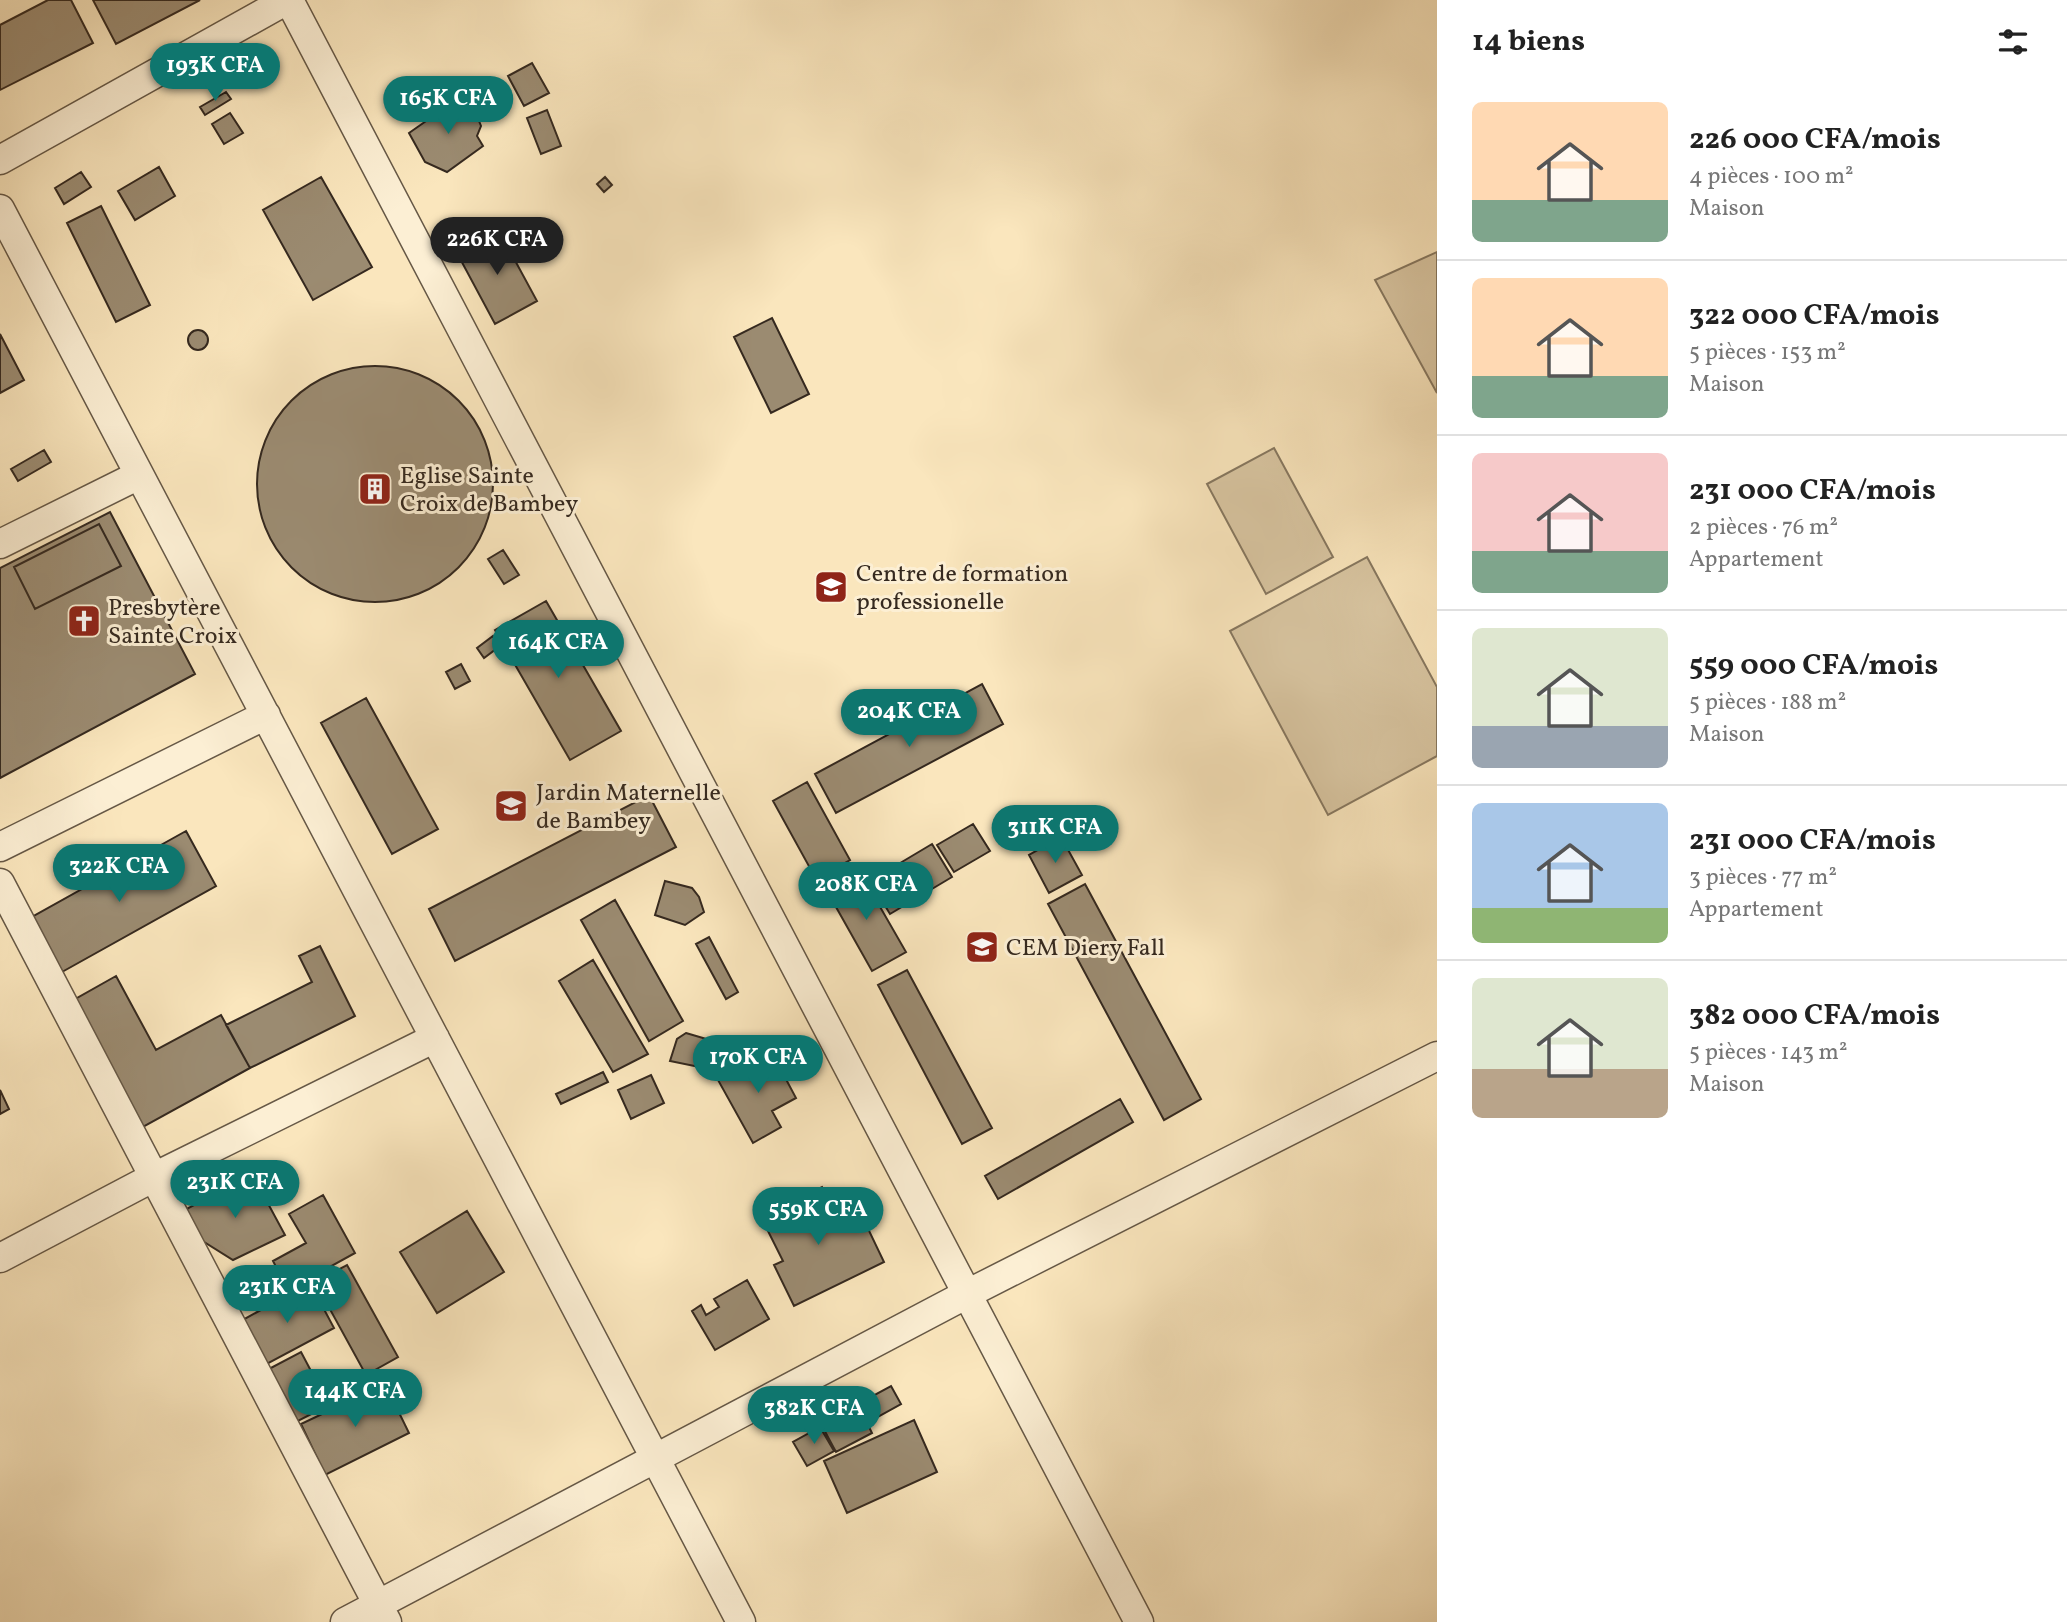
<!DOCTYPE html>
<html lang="fr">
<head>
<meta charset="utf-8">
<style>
	:root { --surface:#fff; --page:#f2f2f2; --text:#222; --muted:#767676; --line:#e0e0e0; --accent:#0f766e }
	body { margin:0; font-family:Vollkorn,serif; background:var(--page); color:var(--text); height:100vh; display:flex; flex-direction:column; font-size:26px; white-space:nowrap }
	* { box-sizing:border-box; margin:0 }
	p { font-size:23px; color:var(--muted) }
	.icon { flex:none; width:38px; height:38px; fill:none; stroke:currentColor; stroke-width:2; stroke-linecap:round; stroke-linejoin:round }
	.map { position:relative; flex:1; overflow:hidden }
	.details { display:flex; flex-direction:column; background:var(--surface); width:630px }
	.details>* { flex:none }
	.price { position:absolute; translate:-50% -60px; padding:0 16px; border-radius:24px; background:var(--accent); color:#fff; font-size:23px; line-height:46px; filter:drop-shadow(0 2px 4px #0008) }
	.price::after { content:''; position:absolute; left:50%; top:42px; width:21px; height:16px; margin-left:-10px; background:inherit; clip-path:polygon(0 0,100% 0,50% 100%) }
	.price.active { background:#222; color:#fff }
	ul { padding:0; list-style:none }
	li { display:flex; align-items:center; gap:21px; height:175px; padding:0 35px }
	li+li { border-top:2px solid var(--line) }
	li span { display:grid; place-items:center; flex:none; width:196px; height:140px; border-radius:10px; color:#555 }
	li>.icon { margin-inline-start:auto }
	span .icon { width:84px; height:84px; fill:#fffc; stroke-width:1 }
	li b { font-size:30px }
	h2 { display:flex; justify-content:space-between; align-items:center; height:84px; padding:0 35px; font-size:30px }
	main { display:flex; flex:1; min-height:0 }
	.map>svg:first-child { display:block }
	.green { fill:#d9c6a2; stroke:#877860; stroke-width:2 }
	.building { fill:#9b8b71; stroke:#35291f; stroke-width:2 }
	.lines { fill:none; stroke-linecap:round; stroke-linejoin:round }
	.street-casing { stroke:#665846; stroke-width:31 }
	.street { stroke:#fcefd4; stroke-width:28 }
	.labels { text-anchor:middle; stroke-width:6; stroke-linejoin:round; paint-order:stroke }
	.poi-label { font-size:24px; fill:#35291f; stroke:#fcefd4; text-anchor:start }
</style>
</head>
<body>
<main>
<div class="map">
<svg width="1437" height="1622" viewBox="0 0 1437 1622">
	<rect width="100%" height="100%" fill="#fae6bd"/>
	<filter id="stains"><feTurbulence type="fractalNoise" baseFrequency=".00286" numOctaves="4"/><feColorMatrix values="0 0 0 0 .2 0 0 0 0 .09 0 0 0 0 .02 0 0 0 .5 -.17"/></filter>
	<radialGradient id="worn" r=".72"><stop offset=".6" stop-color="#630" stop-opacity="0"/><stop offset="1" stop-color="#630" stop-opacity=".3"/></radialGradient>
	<path class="green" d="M1437,252V393L1375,280Z
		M1274,448L1333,557L1266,594L1207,484Z
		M1367,557L1437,687V756L1328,815L1230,631Z"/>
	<path class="building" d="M48,0H71L93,43L0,90V25Z
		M93,0H200L116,44Z
		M532,63L549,93L524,106L508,76Z
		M226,92L231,99L205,115L200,107Z
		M459,98L477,116L481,126L477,136L483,146L447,172L425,162L409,133Z
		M547,110L561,146L541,154L527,118Z
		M230,113L243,133L224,144L212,124Z
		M159,167L175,196L135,220L118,191Z
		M81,172L91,187L64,204L55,188Z
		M321,177L372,267L313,300L263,210Z
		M605,177L612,185L604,192L597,184Z
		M101,206L150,305L116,322L67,223Z
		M499,231L537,301L495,324L457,253Z
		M772,318L809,394L771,413L734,337Z
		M188 340a10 10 0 1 1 20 0a10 10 0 1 1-20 0Z
		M0,334L24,380L0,393Z
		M257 484a118 118 0 1 1 236 0a118 118 0 1 1-236 0Z
		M44,450L51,462L18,481L11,469Z
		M110,512L195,674L0,778V568Z
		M99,524L121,566L35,609L14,567Z
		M503,550L519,575L504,584L488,559Z
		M546,601L621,731L570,760L495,630Z
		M493,636L500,646L484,658L477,648Z
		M461,664L470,681L455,689L446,672Z
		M982,684L1003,724L836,813L815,774Z
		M366,698L438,829L392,854L321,723Z
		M807,782L850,860L816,879L773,801Z
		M649,795L676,847L455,961L429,909Z
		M973,824L990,851L954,872L937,845Z
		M186,831L216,886L53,977L23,922Z
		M1061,837L1082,875L1049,893L1029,855Z
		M932,844L952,877L890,914L870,881Z
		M860,872L906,952L872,971L827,891Z
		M665,881L692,888L699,897L704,912L685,925L655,915Z
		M1085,884L1201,1099L1164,1120L1048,904Z
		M615,900L683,1021L649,1041L581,920Z
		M709,937L738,992L726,999L696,944Z
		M320,946L355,1016L250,1068L226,1025L312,982L299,956Z
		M593,960L648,1054L613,1072L559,981Z
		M907,970L992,1128L962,1144L878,985Z
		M116,976L156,1050L221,1015L250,1068L132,1133L63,1006Z
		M686,1033L737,1048L738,1060L728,1067L714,1070L670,1061L677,1039Z
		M771,1051L796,1098L772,1111L781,1127L753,1143L718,1080Z
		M603,1072L608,1082L561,1104L556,1094Z
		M651,1075L664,1103L631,1119L618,1090Z
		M0,1090L9,1109L0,1114Z
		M1120,1099L1133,1122L998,1199L985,1176Z
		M252,1174L285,1235L233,1260L201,1240L179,1213Z
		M822,1187L841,1227L862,1216L884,1262L794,1306L774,1265L783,1261L761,1217Z
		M323,1195L355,1253L288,1290L273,1261L306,1243L289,1214Z
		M467,1211L504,1272L437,1313L400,1252Z
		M347,1265L398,1357L366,1375L315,1282Z
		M747,1280L769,1319L715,1350L692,1311L701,1305L706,1315L719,1307L714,1299Z
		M310,1283L334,1328L263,1366L239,1322Z
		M301,1352L329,1405L294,1423L267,1370Z
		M385,1384L409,1433L325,1475L301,1424Z
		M891,1386L901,1404L867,1423L872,1433L836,1452L821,1424Z
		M914,1420L937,1472L847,1513L824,1461Z
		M820,1427L834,1451L807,1466L793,1442Z"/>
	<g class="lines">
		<defs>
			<path id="street" d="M289,0L1139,1622
				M0,160L287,0
				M0,209L741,1622
				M0,544L139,475
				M0,847L266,715
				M0,883L387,1622
				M0,1258L154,1177L435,1038
				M345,1622L967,1294L1437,1056"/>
		</defs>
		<use href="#street" class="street-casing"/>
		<use href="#street" class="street"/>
	</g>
	<defs>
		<symbol id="building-square" viewBox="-11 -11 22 22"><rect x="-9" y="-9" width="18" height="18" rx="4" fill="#8f2418" stroke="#fcefd4"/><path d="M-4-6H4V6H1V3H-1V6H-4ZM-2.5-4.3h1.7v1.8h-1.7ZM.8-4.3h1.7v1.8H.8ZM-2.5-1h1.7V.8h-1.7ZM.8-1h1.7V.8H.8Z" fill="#fff"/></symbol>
		<symbol id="university-square" viewBox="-11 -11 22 22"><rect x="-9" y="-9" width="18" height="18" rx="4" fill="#8f2418" stroke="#fcefd4"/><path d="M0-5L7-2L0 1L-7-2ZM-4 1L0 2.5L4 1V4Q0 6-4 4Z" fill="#fff"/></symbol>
		<symbol id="church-square" viewBox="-11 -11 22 22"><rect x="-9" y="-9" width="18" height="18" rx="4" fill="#8f2418" stroke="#fcefd4"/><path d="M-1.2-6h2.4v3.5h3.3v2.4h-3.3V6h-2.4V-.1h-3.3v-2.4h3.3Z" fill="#fff"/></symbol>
		<symbol id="school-square" viewBox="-11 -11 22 22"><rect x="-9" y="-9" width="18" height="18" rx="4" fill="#8f2418" stroke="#fcefd4"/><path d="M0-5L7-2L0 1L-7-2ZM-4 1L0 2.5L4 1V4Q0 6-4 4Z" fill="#fff"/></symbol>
	</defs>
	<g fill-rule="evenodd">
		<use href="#building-square" x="356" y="470" width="38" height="38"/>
		<use href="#university-square" x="812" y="568" width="38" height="38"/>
		<use href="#church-square" x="65" y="602" width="38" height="38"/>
		<use href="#school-square" x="492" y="787" width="38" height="38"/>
		<use href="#school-square" x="963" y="928" width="38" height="38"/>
	</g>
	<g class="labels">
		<g class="poi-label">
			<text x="400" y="483">Eglise Sainte<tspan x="400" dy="28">Croix de Bambey</tspan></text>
			<text x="856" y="581">Centre de formation<tspan x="856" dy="28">professionelle</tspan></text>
			<text x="108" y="615">Presbytère<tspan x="108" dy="28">Sainte Croix</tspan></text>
			<text x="536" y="800">Jardin Maternelle<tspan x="536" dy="28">de Bambey</tspan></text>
			<text x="1006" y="955">CEM Diery Fall</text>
		</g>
	</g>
	<rect width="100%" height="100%" filter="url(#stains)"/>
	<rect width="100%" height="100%" fill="url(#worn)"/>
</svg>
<b class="price" style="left:215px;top:103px">193K CFA</b>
<b class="price" style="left:448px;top:136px">165K CFA</b>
<b class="price active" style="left:497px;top:277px">226K CFA</b>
<b class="price" style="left:558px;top:680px">164K CFA</b>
<b class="price" style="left:909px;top:749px">204K CFA</b>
<b class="price" style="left:1055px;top:865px">311K CFA</b>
<b class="price" style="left:119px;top:904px">322K CFA</b>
<b class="price" style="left:866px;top:922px">208K CFA</b>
<b class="price" style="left:758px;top:1095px">170K CFA</b>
<b class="price" style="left:235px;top:1220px">231K CFA</b>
<b class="price" style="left:818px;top:1247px">559K CFA</b>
<b class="price" style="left:287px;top:1325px">231K CFA</b>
<b class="price" style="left:355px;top:1429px">144K CFA</b>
<b class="price" style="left:814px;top:1446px">382K CFA</b>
</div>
<section class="details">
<h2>14 biens<svg class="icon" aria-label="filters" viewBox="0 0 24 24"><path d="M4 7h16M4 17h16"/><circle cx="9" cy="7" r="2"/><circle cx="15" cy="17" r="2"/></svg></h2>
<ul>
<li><span style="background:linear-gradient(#ffd9b3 70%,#7fa58c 0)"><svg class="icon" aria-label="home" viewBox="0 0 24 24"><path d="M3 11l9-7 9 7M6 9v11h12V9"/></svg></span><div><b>226 000 CFA/mois</b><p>4 pièces · 100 m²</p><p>Maison</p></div></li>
<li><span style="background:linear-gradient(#ffd9b3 70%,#7fa58c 0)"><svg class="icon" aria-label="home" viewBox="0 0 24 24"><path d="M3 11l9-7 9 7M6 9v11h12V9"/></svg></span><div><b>322 000 CFA/mois</b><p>5 pièces · 153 m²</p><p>Maison</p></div></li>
<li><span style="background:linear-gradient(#f6c9c9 70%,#7fa58c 0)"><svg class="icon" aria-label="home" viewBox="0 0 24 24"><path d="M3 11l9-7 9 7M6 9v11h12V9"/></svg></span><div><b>231 000 CFA/mois</b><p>2 pièces · 76 m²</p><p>Appartement</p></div></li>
<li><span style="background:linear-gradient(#dfe7d0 70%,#9aa5b1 0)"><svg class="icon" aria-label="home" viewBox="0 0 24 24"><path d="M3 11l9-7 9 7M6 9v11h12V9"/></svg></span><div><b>559 000 CFA/mois</b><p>5 pièces · 188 m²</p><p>Maison</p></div></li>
<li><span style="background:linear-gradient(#a9c7e8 75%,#8fb573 0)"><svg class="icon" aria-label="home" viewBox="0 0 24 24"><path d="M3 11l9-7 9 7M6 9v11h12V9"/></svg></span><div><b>231 000 CFA/mois</b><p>3 pièces · 77 m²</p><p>Appartement</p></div></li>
<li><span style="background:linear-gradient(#dfe7d0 65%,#b9a48a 0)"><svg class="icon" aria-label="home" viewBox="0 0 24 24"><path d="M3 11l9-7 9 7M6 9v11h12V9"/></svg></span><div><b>382 000 CFA/mois</b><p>5 pièces · 143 m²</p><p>Maison</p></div></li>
</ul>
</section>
</main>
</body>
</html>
